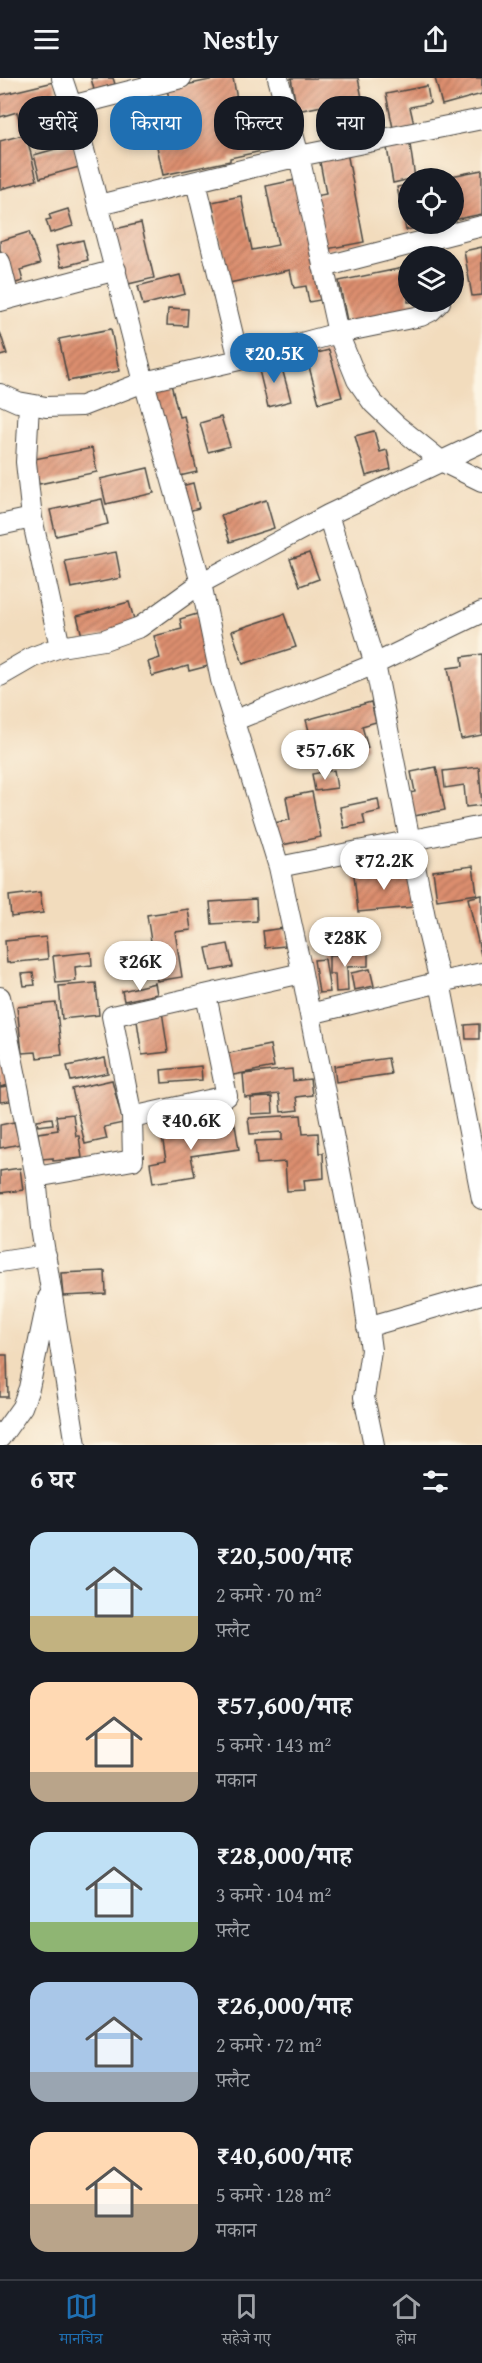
<!DOCTYPE html>
<html lang="hi">
<head>
<meta charset="utf-8">
<style>
	:root { --surface:#171b24; --page:#20242c; --text:#f1f3f6; --muted:#9ea1a6; --line:#363941; --accent:#1f6fb2 }
	body { margin:0; font-family:"Gentium Book Plus","Noto Serif Devanagari",serif; background:var(--page); color:var(--text); height:100vh; display:flex; flex-direction:column; font-size:22px; white-space:nowrap }
	* { box-sizing:border-box; margin:0 }
	p { font-size:20px; color:var(--muted) }
	.icon { flex:none; width:33px; height:33px; fill:none; stroke:currentColor; stroke-width:2; stroke-linecap:round; stroke-linejoin:round }
	.map { position:relative; height:1367px; overflow:hidden }
	.details { display:flex; flex-direction:column; background:var(--surface); flex:1 }
	.details>* { flex:none }
	.banner { position:absolute; left:18px; top:18px; width:447px; height:54px; display:flex; gap:12px }
	.buttons { position:absolute; left:398px; top:90px; display:grid; gap:12px }
	.buttons a { display:grid; place-items:center; width:66px; height:66px; border-radius:50%; background:var(--surface); box-shadow:0 3px 9px #0003; font-size:30px }
	.price { position:absolute; translate:-50% -51px; padding:0 14px; border-radius:21px; background:#fff; color:#222; font-size:20px; line-height:39px; filter:drop-shadow(0 2px 3px #0008) }
	.price::after { content:''; position:absolute; left:50%; top:36px; width:18px; height:14px; margin-left:-9px; background:inherit; clip-path:polygon(0 0,100% 0,50% 100%) }
	.price.on { background:var(--accent); color:#fff }
	ul { padding:0; list-style:none }
	li { display:flex; align-items:center; gap:18px; height:150px; padding:0 30px }
	li span { display:grid; place-items:center; flex:none; width:168px; height:120px; border-radius:18px; color:#555 }
	li>.icon { margin-inline-start:auto }
	span .icon { width:72px; height:72px; fill:#fffc; stroke-width:1 }
	li b { font-size:26px }
	h2 { display:flex; justify-content:space-between; align-items:center; height:72px; padding:0 30px; font-size:26px }
	.chip { padding:0 21px; border-radius:24px; background:var(--surface); box-shadow:0 3px 9px #0003; font-size:21px; line-height:54px }
	.chip.on { background:var(--accent); color:#fff }
	header { display:flex; justify-content:space-between; align-items:center; height:78px; padding:0 30px; background:var(--surface); font-size:27px; font-weight:800 }
	.tabs { display:flex; justify-content:space-around; align-items:center; height:84px; border-top:2px solid var(--line); background:var(--surface); font-size:16px; color:var(--muted) }
	.tabs a { display:grid; justify-items:center; gap:3px }
	.tabs .on { color:var(--accent) }
	.map>svg:first-child { display:block }
	.building { fill:url(#building-hatch) }
	.lines { fill:none; stroke-linecap:round; stroke-linejoin:round }
	.street-casing { stroke:#494641; stroke-width:22 }
	.street { stroke:#fff; stroke-width:20 }
</style>
</head>
<body>
<header><svg class="icon" aria-label="menu" viewBox="0 0 24 24"><path d="M4 6h16M4 12h16M4 18h16"/></svg>Nestly<svg class="icon" aria-label="share" viewBox="0 0 24 24"><path d="M12 15V3M7 8l5-5 5 5M5 13v7h14v-7"/></svg></header>
<div class="map">
<svg width="482" height="1367" viewBox="0 0 482 1367">
	<defs>
		<pattern id="building-hatch" width="6" height="6" patternUnits="userSpaceOnUse" patternTransform="scale(1.5)"><rect width="6" height="6" fill="#dc8e6e"/><path d="M-1 1l2-2M0 6l6-6M5 7l2-2" fill="none" stroke="#b3745b"/></pattern>
	</defs>
	<rect width="100%" height="100%" fill="#fcf5e5"/>
	<filter id="ink" filterUnits="userSpaceOnUse"><feTurbulence type="fractalNoise" baseFrequency=".0167" numOctaves="2"/><feDisplacementMap in="SourceGraphic" scale="12" xChannelSelector="R" yChannelSelector="G"/><feConvolveMatrix kernelMatrix="1 2 1 2 8 2 1 2 1" color-interpolation-filters="sRGB"/></filter>
	<filter id="wash" filterUnits="userSpaceOnUse"><feTurbulence type="fractalNoise" baseFrequency=".008" numOctaves="4" result="noise"/><feDisplacementMap in="SourceGraphic" scale="24" xChannelSelector="R" yChannelSelector="G"/><feGaussianBlur stdDeviation="1.35" result="paint"/><feColorMatrix in="noise" values="0 0 0 0 0 0 0 0 0 0 0 0 0 0 0 0 0 1.4 0 .05"/><feComposite in="paint" operator="in"/></filter>
	<g filter="url(#wash)">
		<rect width="100%" height="100%" fill="#f2dcbd"/>
		<g id="blocks">
			<path class="building" d="M91,0H113L115,6L94,12Z
				M219,0H233L240,37L263,32L271,71L230,80V83L163,97L155,59L176,55L167,11Z
				M291,0H358L362,20L297,33Z
				M435,0H482V16L442,27Z
				M54,4L64,46L26,55L37,102L0,111V63L23,57L17,34L0,39V17Z
				M427,8L430,25L410,29L415,51L394,55L386,16Z
				M409,60L415,100L393,105L386,64Z
				M73,66L79,89L40,100L34,77Z
				M347,74L364,164L322,172L311,119L326,116L319,79Z
				M482,92V136L453,142V100L446,99Z
				M295,102L320,222L309,224L306,208L294,210L290,192L229,205L212,124L241,118L252,172L278,167L266,108Z
				M408,107V146L431,147L406,152L397,109Z
				M68,131L73,148L50,155L46,142L51,141L49,137Z
				M141,145L154,200L124,207L111,152Z
				M29,154L40,186L20,192L23,203L12,206L0,171V163Z
				M83,162L88,182L61,189L56,168Z
				M482,169V217L472,218L464,173Z
				M408,189V224H429L431,231L348,248L339,203Z
				M180,197L185,216L143,227L138,208Z
				M168,230L188,231L187,248L167,247Z
				M111,251L119,293L68,303L59,261Z
				M0,254L7,276L0,278Z
				M329,272L342,319L319,325L306,278Z
				M280,283L291,323L268,329L258,288Z
				M171,306L179,339L184,338L197,394L175,399L154,310Z
				M221,339L230,368L208,374L200,345Z
				M374,353L380,374L387,372L391,391L366,398L355,358Z
				M92,370L97,394L39,406L34,381Z
				M148,390L154,415L106,426L100,401Z
				M193,405L199,430L185,434L178,409Z
				M102,421L108,446L56,458L50,432Z
				M266,422L274,450L230,464L221,437Z
				M116,474L121,500L71,510L65,483Z
				M309,475L319,501L300,508L290,481Z
				M129,524L136,548L83,562L77,538Z
				M197,536L212,587L189,593L188,588L152,598L148,584L160,580L154,558L182,551L180,541Z
				M284,536L296,569L243,586L232,553Z
				M482,576V657L461,661L448,590L463,588L462,579Z
				M371,624L376,644L362,648L368,670L342,677L338,660L313,667L306,642Z
				M436,689L445,732L409,739L404,716L415,714L411,694Z
				M479,689L482,727L466,729L464,707L445,710L443,693Z
				M334,692L337,710L315,713L312,696Z
				M312,714L321,759L277,768L273,745L290,742L286,719Z
				M378,721L380,733L363,737L365,746L344,750L340,729Z
				M473,788L477,816L437,822L433,793Z
				M409,791L413,829L358,834L354,797Z
				M40,814L43,835L11,839L9,818Z
				M482,817V877H481L468,820Z
				M256,821L257,843L212,846L210,824Z
				M188,831L191,852L175,854L182,899L157,903L147,837Z
				M283,850L285,868L265,870L263,853Z
				M46,859L48,881L7,885L5,863Z
				M228,866L233,889L211,893L206,870Z
				M91,874L92,887L75,889L76,903L56,905L53,878Z
				M368,875V888L347,889L348,913L336,914L335,896H329V877Z
				M325,881L330,914L319,915L314,882Z
				M370,891L374,908L354,912L351,895Z
				M33,895L35,907L24,908L22,896Z
				M96,905L99,937L62,941L59,908Z
				M155,905L157,916L124,923L122,913Z
				M56,925L62,977L37,980L36,974L22,975L17,929Z
				M162,933L168,974L142,977L136,936Z
				M479,946V961H466L465,947Z
				M270,967L274,989L228,998L224,976Z
				M6,975L9,1007L0,1009V976Z
				M105,980L108,995L71,1003L67,988Z
				M388,980L391,996L336,1004L334,988Z
				M201,988L202,1002L162,1005L161,992Z
				M292,991L293,1003L310,1001L312,1017L296,1019L298,1032L281,1034L279,1016L245,1020L243,996Z
				M112,1002L123,1045L104,1049L107,1061L85,1066L72,1011Z
				M8,1009L10,1023L0,1024V1010Z
				M272,1019L273,1035L251,1036V1020Z
				M73,1036L76,1058H79L82,1080L53,1083V1080L41,1081L38,1055L58,1052L56,1038Z
				M301,1037L303,1056L318,1055L319,1075H323L324,1100L304,1102L305,1112L287,1113L285,1084L257,1086L255,1063L282,1062V1054L250,1056L248,1040Z
				M52,1040L53,1046L38,1048L37,1042Z
				M14,1044L20,1066L0,1070V1047Z
				M235,1047L239,1071L191,1078L195,1098L153,1105L150,1085L166,1082L162,1059Z
				M20,1090L23,1112L0,1115V1093Z
				M105,1193L106,1216L63,1218L61,1195Z
				M0,1277H7L8,1319H0Z"/>
		</g>
	</g>
	<g filter="url(#ink)">
		<use href="#blocks" fill-opacity="0" stroke="#494641" stroke-width="1.5"/>
		<g class="lines">
			<defs>
				<path id="street" d="M62,0L77,45L144,304L201,505L221,602L279,789L300,885L363,1212L371,1272L364,1319L374,1367
					M71,28L181,0
					M196,104L239,282
					M99,127L299,78L482,41
					M0,184L9,220
					M323,189L482,148
					M0,223L116,192
					M440,224L431,233L421,238L338,255L357,302L373,325L395,346L441,383L482,403
					M0,316L18,324L46,329L82,328L144,304L239,282L338,255L299,78L278,0
					M29,326L26,384L32,440L60,569
					M328,437L375,586L482,534
					M0,447L32,440
					M0,598L33,579L60,569L104,562L140,549L201,505L328,437L482,364
					M233,643L375,586L428,854L440,904L310,936
					M279,789L482,748
					M482,895L440,904L482,1121
					M0,919L36,1099L41,1150L76,1367
					M132,1039L227,1018L206,917
					M36,1099L133,1082L132,1039L112,938L302,895
					M0,1184L46,1177
					M367,1249L482,1216
					M0,1360L22,1329L29,1310L48,1220"/>
			</defs>
			<use href="#street" class="street-casing"/>
			<use href="#street" class="street"/>
		</g>
	</g>
</svg>
<div class="buttons">
<a><svg class="icon" aria-label="locate" viewBox="0 0 24 24"><circle cx="12" cy="12" r="6"/><path d="M12 2v4M12 18v4M2 12h4M18 12h4"/></svg></a>
<a><svg class="icon" aria-label="layers" viewBox="0 0 24 24"><path d="M12 4l9 5-9 5-9-5zM3 14l9 5 9-5"/></svg></a>
</div>
<b class="price on" style="left:274px;top:306px">₹20.5K</b>
<b class="price" style="left:325px;top:703px">₹57.6K</b>
<b class="price" style="left:384px;top:813px">₹72.2K</b>
<b class="price" style="left:345px;top:890px">₹28K</b>
<b class="price" style="left:140px;top:914px">₹26K</b>
<b class="price" style="left:191px;top:1073px">₹40.6K</b>
<div class="banner">
<a class="chip">खरीदें</a>
<a class="chip on">किराया</a>
<a class="chip">फ़िल्टर</a>
<a class="chip">नया</a>
</div>
</div>
<section class="details">
<h2>6 घर<svg class="icon" aria-label="filters" viewBox="0 0 24 24"><path d="M4 7h16M4 17h16"/><circle cx="9" cy="7" r="2"/><circle cx="15" cy="17" r="2"/></svg></h2>
<ul>
<li><span style="background:linear-gradient(#bfe0f5 70%,#c2b280 0)"><svg class="icon" aria-label="home" viewBox="0 0 24 24"><path d="M3 11l9-7 9 7M6 9v11h12V9"/></svg></span><div><b>₹20,500/माह</b><p>2 कमरे · 70 m²</p><p>फ़्लैट</p></div></li>
<li><span style="background:linear-gradient(#ffd9b3 75%,#b9a48a 0)"><svg class="icon" aria-label="home" viewBox="0 0 24 24"><path d="M3 11l9-7 9 7M6 9v11h12V9"/></svg></span><div><b>₹57,600/माह</b><p>5 कमरे · 143 m²</p><p>मकान</p></div></li>
<li><span style="background:linear-gradient(#bfe0f5 75%,#8fb573 0)"><svg class="icon" aria-label="home" viewBox="0 0 24 24"><path d="M3 11l9-7 9 7M6 9v11h12V9"/></svg></span><div><b>₹28,000/माह</b><p>3 कमरे · 104 m²</p><p>फ़्लैट</p></div></li>
<li><span style="background:linear-gradient(#a9c7e8 75%,#9aa5b1 0)"><svg class="icon" aria-label="home" viewBox="0 0 24 24"><path d="M3 11l9-7 9 7M6 9v11h12V9"/></svg></span><div><b>₹26,000/माह</b><p>2 कमरे · 72 m²</p><p>फ़्लैट</p></div></li>
<li><span style="background:linear-gradient(#ffd9b3 60%,#b9a48a 0)"><svg class="icon" aria-label="home" viewBox="0 0 24 24"><path d="M3 11l9-7 9 7M6 9v11h12V9"/></svg></span><div><b>₹40,600/माह</b><p>5 कमरे · 128 m²</p><p>मकान</p></div></li>
</ul>
</section>
<nav class="tabs">
<a class="on"><svg class="icon" aria-label="map" viewBox="0 0 24 24"><path d="M3 6l6-2 6 2 6-2v14l-6 2-6-2-6 2zM9 4v14M15 6v14"/></svg>मानचित्र</a>
<a><svg class="icon" aria-label="saved" viewBox="0 0 24 24"><path d="M7 4h10v16l-5-4-5 4z"/></svg>सहेजे गए</a>
<a><svg class="icon" aria-label="home" viewBox="0 0 24 24"><path d="M3 11l9-7 9 7M6 9v11h12V9"/></svg>होम</a>
</nav>
</body>
</html>
